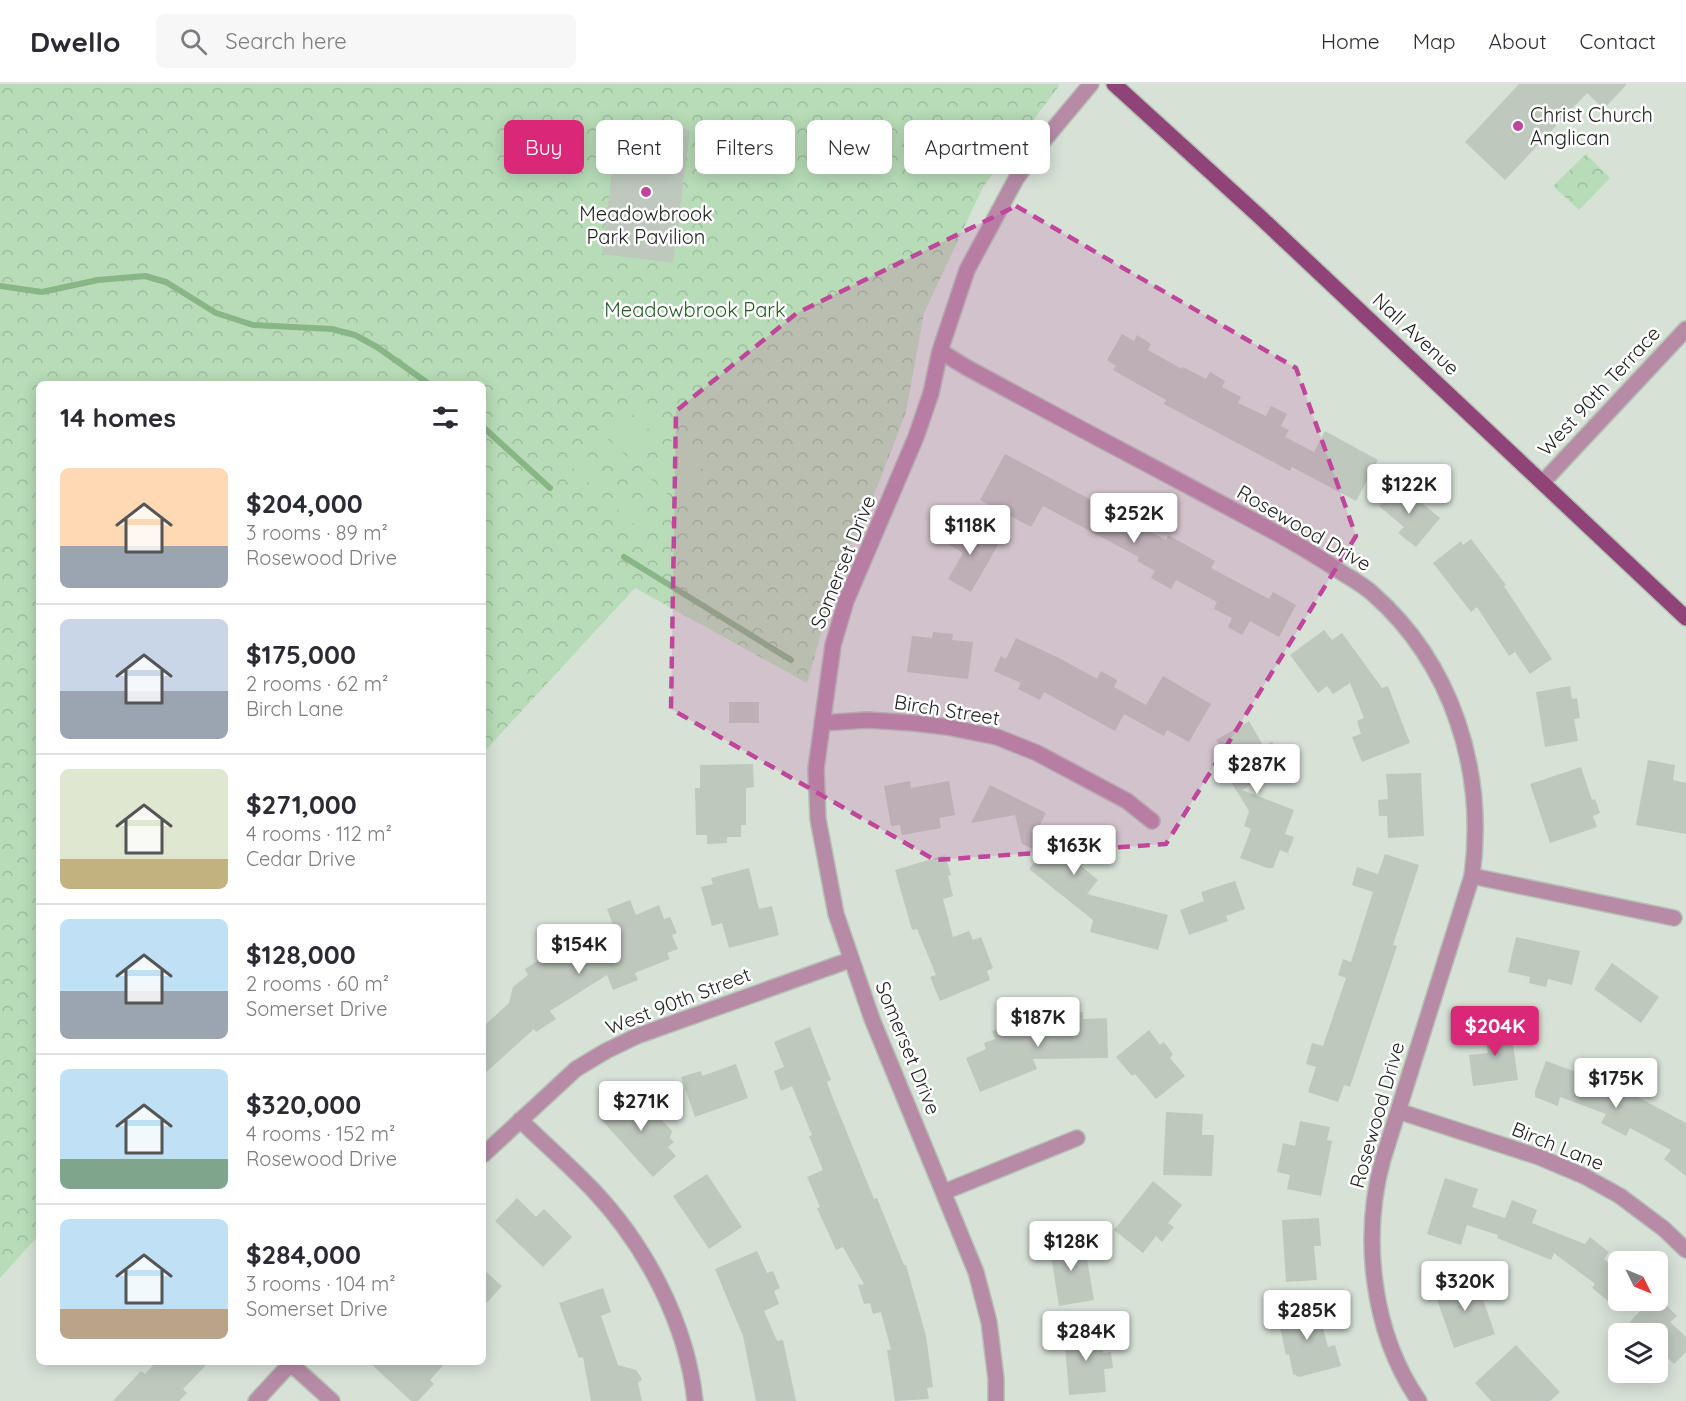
<!DOCTYPE html>
<html lang="en">
<head>
<meta charset="utf-8">
<style>
	:root { --surface:#fff; --page:#f7f7f7; --text:#2b2b33; --muted:#7c7c81; --line:#e1e1e2; --accent:#db2777 }
	body { margin:0; font-family:Quicksand,sans-serif; background:var(--page); color:var(--text); height:100vh; display:flex; flex-direction:column; font-size:22px; white-space:nowrap }
	* { box-sizing:border-box; margin:0 }
	p { font-size:20px; color:var(--muted) }
	.icon { flex:none; width:33px; height:33px; fill:none; stroke:currentColor; stroke-width:2; stroke-linecap:round; stroke-linejoin:round }
	.map { position:relative; flex:1; overflow:hidden }
	.side { position:absolute; left:36px; top:297px; width:450px; height:984px; display:flex; flex-direction:column; background:var(--surface); border-radius:9px; box-shadow:0 3px 15px #0003 }
	.side>* { flex:none }
	.guide { position:absolute; left:504px; top:36px; width:570px; height:54px; display:flex; gap:12px }
	.needle { width:39px; rotate:133deg }
	.buttons { position:absolute; left:1608px; top:1167px; display:grid; gap:12px }
	.buttons a { display:grid; place-items:center; width:60px; height:60px; border-radius:9px; background:var(--surface); box-shadow:0 3px 15px #0003; font-size:30px }
	.price { position:absolute; translate:-50% -51px; padding:0 14px; border-radius:6px; background:#fff; color:#222; font-size:20px; line-height:39px; filter:drop-shadow(0 2px 3px #0008) }
	.price::after { content:''; position:absolute; left:50%; top:36px; width:18px; height:14px; margin-left:-9px; background:inherit; clip-path:polygon(0 0,100% 0,50% 100%) }
	.price.on { background:var(--accent); color:#fff }
	ul { padding:0; list-style:none }
	li { display:flex; align-items:center; gap:18px; height:150px; padding:0 24px }
	li+li { border-top:2px solid var(--line) }
	li span { display:grid; place-items:center; flex:none; width:168px; height:120px; border-radius:9px; color:#555 }
	li>.icon { margin-inline-start:auto }
	span .icon { width:72px; height:72px; fill:#fffc; stroke-width:1 }
	li b { font-size:26px }
	h2 { display:flex; justify-content:space-between; align-items:center; height:72px; padding:0 24px; font-size:26px }
	.tag { padding:0 21px; border-radius:9px; background:var(--surface); box-shadow:0 3px 15px #0003; font-size:21px; line-height:54px }
	.tag.on { background:var(--accent); color:#fff }
	header { display:flex; align-items:center; gap:36px; box-sizing:border-box; height:84px; padding:0 30px; background:var(--surface); border-bottom:2px solid var(--line) }
	header strong { font-size:28px }
	nav { display:flex; gap:33px; margin-inline-start:auto; font-size:21px }
	.search { width:420px; height:54px; background:var(--page); display:flex; align-items:center; gap:15px; box-sizing:border-box; padding:0 21px; border-radius:9px; color:var(--muted); font-size:22px }
	.map>svg:first-child { display:block }
	.forest { fill:url(#forest-crowns) }
	.pitch { fill:#b8dcb7 }
	.lines { fill:none; stroke-linecap:round; stroke-linejoin:round }
	.stream { stroke:#89b687; stroke-width:6 }
	.building { fill:#bec8bd }
	.minor-casing { stroke:#b6c0b6; stroke-width:18 }
	.major-casing { stroke:#b6c0b6; stroke-width:18 }
	.minor { stroke:#b78ba6; stroke-width:15 }
	.major { stroke:#8f4376; stroke-width:15 }
	.marked { fill:#bf469a; fill-opacity:0.2; stroke:#bf469a; stroke-width:4.5; stroke-dasharray:12 8; stroke-linejoin:round }
	.poi-dot { fill:#bf469a; stroke:#fff; stroke-width:2 }
	.labels { text-anchor:middle; stroke-width:5; stroke-linejoin:round; paint-order:stroke }
	.poi-label { font-size:20px; fill:#202420; stroke:#fff; text-anchor:start }
	.park-label { font-size:20px; fill:#205d21; stroke:#fff }
	.street-label { font-size:20px; fill:#202420; stroke:#fff }
</style>
</head>
<body>
<header>
<strong>Dwello</strong>
<div class="search"><svg class="icon" aria-label="search" viewBox="0 0 24 24"><circle cx="10" cy="10" r="6"/><path d="M15 15l6 6"/></svg>Search here</div>
<nav><a>Home</a><a>Map</a><a>About</a><a>Contact</a></nav>
</header>
<div class="map">
<svg width="1686" height="1317" viewBox="0 0 1686 1317">
	<defs>
		<pattern id="forest-crowns" width="20" height="18" patternUnits="userSpaceOnUse" patternTransform="scale(1.5)"><rect width="20" height="18" fill="#b8dcb7"/><path d="M2 6a3 3 0 1 1 6 0M12 15a3 3 0 1 1 6 0" fill="none" stroke="#9ebd9d"/></pattern>
	</defs>
	<rect width="100%" height="100%" fill="#d7e2d7"/>
	<path class="forest" d="M0,0H1059V2L983,103L924,229L906,328L878,401L840,482L807,599L635,504L483,669V300H39V1151L0,1194Z
		M1586,70L1610,94L1579,126L1553,102Z"/>
	<path class="pitch" d="M639,312L669,339L656,352L627,325Z
		M621,332L650,359L638,373L609,345Z
		M679,349L709,376L696,390L667,362Z
		M603,351L633,378L620,391L591,364Z
		M662,369L691,396L679,410L649,382Z
		M585,370L615,398L602,411L573,384Z
		M643,388L673,415L661,428L631,401Z
		M626,408L655,435L642,448L613,421Z"/>
	<g class="lines">
		<path class="stream" d="M0,202L42,208L98,196L145,192L166,198L216,229L253,241L332,245L355,251L377,263L429,300
			M483,343L550,404
			M624,473L791,576"/>
	</g>
	<path class="building" d="M1519,0H1627L1604,25L1587,9L1505,96L1465,58Z
		M618,37L690,46L673,179L602,170Z
		M1122,250L1134,257L1137,251L1151,260L1148,266L1182,285L1183,283L1206,295L1210,288L1225,297L1222,303L1241,313L1238,319L1266,332L1271,322L1287,330L1281,342L1289,346L1285,353L1314,368L1325,347L1378,376L1356,417L1292,383L1290,387L1164,320L1166,316L1113,286L1116,282L1107,276Z
		M1005,370L1095,418L1097,415L1117,425L1116,427L1130,434L1129,436L1166,456L1168,451L1215,477L1211,484L1269,515L1273,508L1296,521L1279,553L1250,537L1242,551L1228,543L1232,534L1214,525L1217,518L1176,496L1171,505L1151,494L1155,487L1137,477L1139,473L1043,422L1031,443L980,416Z
		M1397,399L1440,434L1416,463L1398,449L1404,443L1379,422Z
		M960,438L998,461L971,508L948,495L963,469L948,460Z
		M1471,455L1506,501L1504,502L1552,575L1530,590L1515,568L1509,572L1477,523L1471,528L1433,479L1461,457L1463,461Z
		M1324,546L1332,556L1342,549L1382,604L1388,602L1410,659L1362,678L1352,653L1361,650L1357,637L1364,634L1350,599L1333,610L1327,602L1318,609L1290,571Z
		M933,548L953,550L952,556L973,558L968,595L907,588L912,552L932,554Z
		M1016,554L1059,574L1097,595L1101,587L1117,596L1114,603L1146,621L1163,592L1211,620L1189,658L1167,646L1164,652L1124,630L1115,647L1044,608L1040,616L1018,605L1021,599L994,587L1001,572L1006,575Z
		M1570,602L1572,615L1577,614L1580,634L1574,635L1578,657L1545,663L1536,608Z
		M729,618H759V639H729Z
		M1249,637L1264,663L1272,658L1286,680L1242,706L1294,726L1285,750L1294,753L1288,769L1280,766L1273,784H1267L1240,774L1251,745L1244,742L1249,727L1225,688L1232,684L1216,656Z
		M1648,676L1675,681L1673,696L1686,699V750L1636,741Z
		M753,680L754,703L746,704V741H741V753H727V759L707,760V751H696L695,704H700V681Z
		M1581,683L1592,716L1595,715L1600,729L1593,732L1597,743L1550,759L1530,700Z
		M1421,689L1424,752L1388,754L1387,732H1379L1378,716L1388,715L1386,690Z
		M910,697L911,704L949,697L955,731L939,734L941,744L902,751L900,741L891,742L884,702Z
		M990,701L1046,729L1037,746L1098,796L1087,810L1168,831L1158,866L1090,848L1093,836L1029,785L1042,769L1022,760L1015,731L971,739Z
		M1385,770L1419,781L1393,861L1397,862L1350,1003L1344,1001L1338,1018L1308,1008L1316,983L1306,980L1312,959L1323,962L1346,894L1338,891L1343,875L1351,878L1373,808L1352,801L1357,783L1378,790Z
		M945,771L951,791L948,792L953,812L943,815L953,853L969,847L973,856L981,853L993,884L987,887L990,896L940,917L930,893L936,891L917,845L912,846L895,786Z
		M749,784L759,825L772,822L779,851L729,864L722,839L712,842L701,803L713,800L711,794Z
		M1235,797L1245,825L1226,832L1228,837L1189,851L1180,826L1204,817L1201,808Z
		M630,816L636,831L659,821L664,835L670,833L677,849L672,851L678,865L667,869L670,875L635,889L638,896L613,906L607,891L550,927L556,935L536,948L534,945L483,991V943L509,919L513,903L528,891L525,885L567,858L570,865L615,846L607,825Z
		M1516,853L1580,867L1572,901L1548,895L1546,903L1529,899L1530,893L1508,888Z
		M1612,879L1659,913L1641,939L1594,905Z
		M1083,928V935L1107,934L1108,974L1033,975L1037,985L980,1008L966,974L986,965L984,959L995,955L992,947L1013,939L1018,951L1044,940V937H1066L1065,929Z
		M1510,938L1518,996L1473,1002L1469,971L1488,969L1484,941Z
		M810,943L831,996L827,998L832,1012L874,1115L877,1114L904,1181H906L926,1252L933,1303L927,1304L929,1315L895,1317L887,1266H891L881,1228L873,1230L870,1219L864,1220L858,1201L864,1200L843,1163L836,1166L817,1124L820,1123L807,1093L823,1086L809,1052L812,1051L792,1002L781,1007L774,987L784,983L774,958Z
		M1149,946L1160,961L1164,958L1173,970L1170,974L1185,992L1156,1015L1135,990L1132,992L1116,973Z
		M1546,977L1621,1004L1686,1039V1092L1664,1075L1671,1066L1630,1044L1626,1052L1601,1039L1606,1030L1560,1013L1558,1022L1535,1013V1007Z
		M736,980L748,1014L695,1033L681,993L701,987L702,992Z
		M633,1005L672,1047L670,1054L674,1058L668,1063L676,1072L653,1093L600,1034Z
		M1166,1028L1203,1030L1202,1051H1214L1212,1092L1163,1091Z
		M1300,1037L1330,1043L1327,1056L1332,1057L1321,1112L1287,1105L1290,1091L1277,1088L1283,1059L1295,1062Z
		M707,1090L742,1143L709,1165L673,1112Z
		M1445,1094L1478,1105L1472,1123L1505,1134L1512,1116L1537,1126L1532,1139L1585,1160L1590,1153L1609,1168L1604,1175L1618,1186V1225L1592,1204L1595,1200L1554,1169L1551,1176L1497,1154L1498,1151L1467,1141L1461,1161L1427,1150Z
		M1153,1097L1182,1121L1168,1139L1174,1143L1162,1158L1156,1152L1143,1169L1114,1146Z
		M517,1114L536,1133L544,1125L572,1153L543,1183L495,1137Z
		M1319,1134L1321,1162H1314L1317,1196L1286,1198L1282,1136Z
		M1083,1153L1094,1216L1059,1222L1049,1159Z
		M757,1167L767,1189L773,1187L780,1204L774,1207L779,1220L764,1227L777,1257L783,1256L796,1317H756L743,1252L715,1185Z
		M483,1185L502,1202L483,1223Z
		M1475,1193L1495,1250L1454,1264L1434,1207Z
		M603,1204L611,1228L601,1232L618,1281L636,1286L642,1295L638,1299L642,1317H591L583,1273L579,1274L559,1219Z
		M1658,1213L1677,1232L1670,1238L1686,1253V1268L1674,1280L1658,1264V1250H1640L1629,1239L1650,1216H1658Z
		M1316,1218L1328,1263L1335,1261L1341,1282L1299,1293L1293,1290L1289,1270L1286,1271L1277,1229Z
		M1101,1245L1103,1269L1111,1268L1113,1284L1104,1285L1106,1308L1069,1311L1064,1249Z
		M1516,1261L1560,1308L1550,1317H1491L1475,1299Z
		M156,1278H209L183,1305L187,1309L179,1317H113L141,1287L145,1290Z
		M369,1278H446L430,1296L434,1300L418,1317H411Z"/>
	<g class="lines">
		<defs>
			<path id="minor" d="M940,267L964,282C1041,324 1119,365 1196,406C1244,432 1293,456 1338,486C1350,494 1362,500 1372,509C1453,580 1486,687 1472,792L1383,1075C1361,1153 1372,1249 1419,1317
				M1543,398L1686,245
				M822,639L867,636L914,639L947,643L997,653L1037,669L1127,717L1152,737
				M1472,792L1674,834
				M1398,1027L1539,1073L1584,1092L1620,1112L1664,1145L1686,1166
				M520,1036C544,1059 570,1082 593,1106C646,1162 687,1240 695,1317
				M483,1071L576,985L606,967L637,952L850,876
				M944,1108L1077,1054
				M291,1280L332,1317
				M256,1317L292,1278
				M996,1317V1295L989,1238L976,1188L872,935L836,830L818,735L816,685L833,561L846,517L916,353L931,309L940,267L967,186L1016,95L1045,55L1091,0"/>
			<path id="major" d="M1114,0L1259,132L1686,534"/>
		</defs>
		<use href="#minor" class="minor-casing"/>
		<use href="#major" class="major-casing"/>
		<use href="#minor" class="minor"/>
		<use href="#major" class="major"/>
	</g>
	<path class="marked" d="M1016,122L1296,284L1356,452L1166,760L935,776L671,625L676,327L797,229Z"/>
	<g class="poi-dot">
		<circle cx="1518" cy="42" r="6"/>
		<circle cx="646" cy="108" r="6"/>
	</g>
	<g class="labels">
		<g class="poi-label">
			<text x="1530" y="38">Christ Church<tspan x="1530" dy="23">Anglican</tspan></text>
			<text x="646" y="137" text-anchor="middle">Meadowbrook<tspan x="646" dy="23">Park Pavilion</tspan></text>
		</g>
		<g class="park-label">
			<text x="695" y="233">Meadowbrook Park</text>
		</g>
		<g class="street-label">
			<text transform="translate(1416 250) rotate(43)" y="7">Nall Avenue</text>
			<text transform="translate(1599 307) rotate(-47)" y="7">West 90th Terrace</text>
			<text transform="translate(1304 444) rotate(30)" y="7">Rosewood Drive</text>
			<text transform="translate(843 478) rotate(-68)" y="7">Somerset Drive</text>
			<text transform="translate(947 626) rotate(9)" y="7">Birch Street</text>
			<text transform="translate(678 917) rotate(-21)" y="7">West 90th Street</text>
			<text transform="translate(908 964) rotate(68)" y="7">Somerset Drive</text>
			<text transform="translate(1377 1031) rotate(-74)" y="7">Rosewood Drive</text>
			<text transform="translate(1558 1062) rotate(22)" y="7">Birch Lane</text>
		</g>
	</g>
</svg>
<div class="buttons">
<a><svg class="needle" viewBox="-14 -14 28 28"><path d="M0-13l5 13h-10z" fill="#e53935"/><path d="M0 13l5-13h-10z" fill="#7c7c81"/></svg></a>
<a><svg class="icon" aria-label="layers" viewBox="0 0 24 24"><path d="M12 4l9 5-9 5-9-5zM3 14l9 5 9-5"/></svg></a>
</div>
<b class="price" style="left:1409px;top:431px">$122K</b>
<b class="price" style="left:1134px;top:460px">$252K</b>
<b class="price" style="left:970px;top:472px">$118K</b>
<b class="price" style="left:1257px;top:711px">$287K</b>
<b class="price" style="left:1074px;top:792px">$163K</b>
<b class="price" style="left:579px;top:891px">$154K</b>
<b class="price" style="left:1038px;top:964px">$187K</b>
<b class="price on" style="left:1495px;top:973px">$204K</b>
<b class="price" style="left:1616px;top:1025px">$175K</b>
<b class="price" style="left:641px;top:1048px">$271K</b>
<b class="price" style="left:1071px;top:1188px">$128K</b>
<b class="price" style="left:1465px;top:1228px">$320K</b>
<b class="price" style="left:1307px;top:1257px">$285K</b>
<b class="price" style="left:1086px;top:1278px">$284K</b>
<div class="guide">
<a class="tag on">Buy</a>
<a class="tag">Rent</a>
<a class="tag">Filters</a>
<a class="tag">New</a>
<a class="tag">Apartment</a>
</div>
<section class="side">
<h2>14 homes<svg class="icon" aria-label="filters" viewBox="0 0 24 24"><path d="M4 7h16M4 17h16"/><circle cx="9" cy="7" r="2"/><circle cx="15" cy="17" r="2"/></svg></h2>
<ul>
<li><span style="background:linear-gradient(#ffd9b3 65%,#9aa5b1 0)"><svg class="icon" aria-label="home" viewBox="0 0 24 24"><path d="M3 11l9-7 9 7M6 9v11h12V9"/></svg></span><div><b>$204,000</b><p>3 rooms · 89 m²</p><p>Rosewood Drive</p></div></li>
<li><span style="background:linear-gradient(#c9d6e8 60%,#9aa5b1 0)"><svg class="icon" aria-label="home" viewBox="0 0 24 24"><path d="M3 11l9-7 9 7M6 9v11h12V9"/></svg></span><div><b>$175,000</b><p>2 rooms · 62 m²</p><p>Birch Lane</p></div></li>
<li><span style="background:linear-gradient(#dfe7d0 75%,#c2b280 0)"><svg class="icon" aria-label="home" viewBox="0 0 24 24"><path d="M3 11l9-7 9 7M6 9v11h12V9"/></svg></span><div><b>$271,000</b><p>4 rooms · 112 m²</p><p>Cedar Drive</p></div></li>
<li><span style="background:linear-gradient(#bfe0f5 60%,#9aa5b1 0)"><svg class="icon" aria-label="home" viewBox="0 0 24 24"><path d="M3 11l9-7 9 7M6 9v11h12V9"/></svg></span><div><b>$128,000</b><p>2 rooms · 60 m²</p><p>Somerset Drive</p></div></li>
<li><span style="background:linear-gradient(#bfe0f5 75%,#7fa58c 0)"><svg class="icon" aria-label="home" viewBox="0 0 24 24"><path d="M3 11l9-7 9 7M6 9v11h12V9"/></svg></span><div><b>$320,000</b><p>4 rooms · 152 m²</p><p>Rosewood Drive</p></div></li>
<li><span style="background:linear-gradient(#bfe0f5 75%,#b9a48a 0)"><svg class="icon" aria-label="home" viewBox="0 0 24 24"><path d="M3 11l9-7 9 7M6 9v11h12V9"/></svg></span><div><b>$284,000</b><p>3 rooms · 104 m²</p><p>Somerset Drive</p></div></li>
</ul>
</section>
</div>
</body>
</html>
